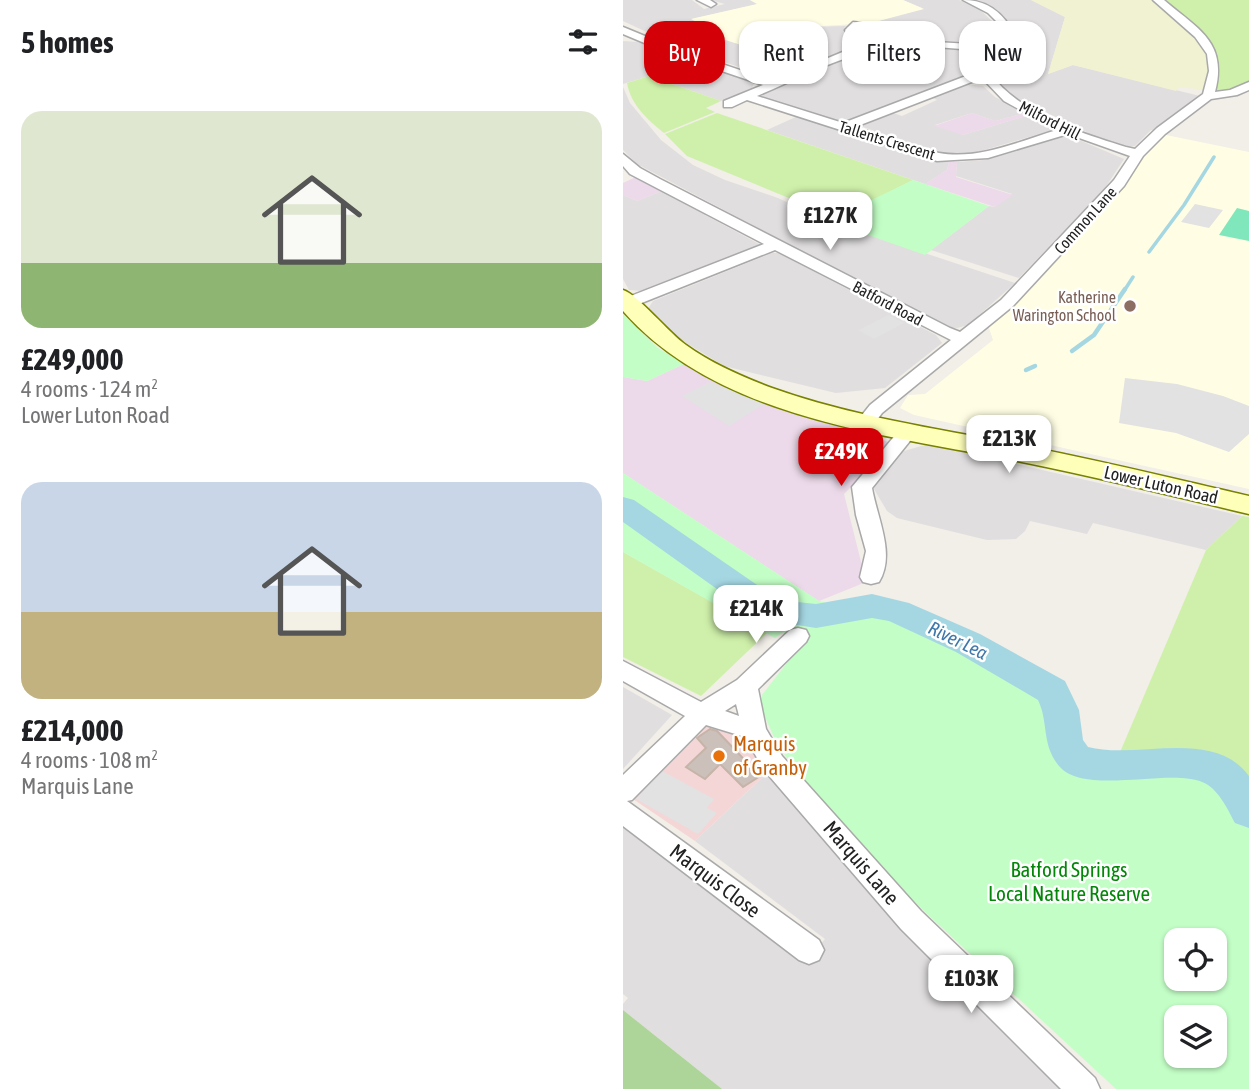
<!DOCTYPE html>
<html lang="en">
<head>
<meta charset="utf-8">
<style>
	:root { --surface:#fff; --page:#f2f2f2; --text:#202124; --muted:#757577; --accent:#d30007 }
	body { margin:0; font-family:"Asap Condensed",sans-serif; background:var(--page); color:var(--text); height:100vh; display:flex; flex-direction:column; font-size:26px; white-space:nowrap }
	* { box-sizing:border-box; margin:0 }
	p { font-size:23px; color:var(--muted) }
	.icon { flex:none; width:38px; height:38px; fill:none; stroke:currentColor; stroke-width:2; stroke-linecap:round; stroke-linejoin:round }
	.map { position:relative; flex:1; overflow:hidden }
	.sheet { display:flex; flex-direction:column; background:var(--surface); width:623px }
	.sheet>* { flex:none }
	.guide { position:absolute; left:21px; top:21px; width:499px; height:63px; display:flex; gap:14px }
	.tools { position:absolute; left:541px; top:928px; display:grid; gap:14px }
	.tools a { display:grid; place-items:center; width:63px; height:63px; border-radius:14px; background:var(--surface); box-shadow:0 2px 5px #0004; font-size:35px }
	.price { position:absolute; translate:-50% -60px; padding:0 16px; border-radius:14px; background:#fff; color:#222; font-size:23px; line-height:46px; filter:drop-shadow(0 2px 4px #0008) }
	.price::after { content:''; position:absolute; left:50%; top:42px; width:21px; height:16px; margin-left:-10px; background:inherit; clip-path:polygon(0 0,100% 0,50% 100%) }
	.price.selected { background:var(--accent); color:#fff }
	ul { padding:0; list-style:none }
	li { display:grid; align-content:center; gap:14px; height:371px; padding:0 21px }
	li span { display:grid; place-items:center; height:217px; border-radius:21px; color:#555 }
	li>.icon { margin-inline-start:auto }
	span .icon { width:126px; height:126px; fill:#fffc; stroke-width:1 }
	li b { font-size:30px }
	h2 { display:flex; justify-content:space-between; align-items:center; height:84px; padding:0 21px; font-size:30px }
	.pill { padding:0 24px; border-radius:21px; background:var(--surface); box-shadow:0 2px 5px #0004; font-size:24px; line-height:63px }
	.pill.selected { background:var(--accent); color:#fff }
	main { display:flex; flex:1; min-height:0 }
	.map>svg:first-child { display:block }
	.residential { fill:#e0dedf }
	.commercial { fill:#f4d6d6 }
	.industrial { fill:#ecd9e9 }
	.education { fill:#fffee4 }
	.farmland { fill:#f1f2d2 }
	.grass { fill:#cff0aa }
	.forest { fill:#add599 }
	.park { fill:#c3fec6; fill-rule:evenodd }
	.pitch { fill:#80e7bc }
	.parking { fill:#e2e2e2 }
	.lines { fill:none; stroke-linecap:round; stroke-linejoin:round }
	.stream-far1 { stroke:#a5d7e3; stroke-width:3.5 }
	.stream { stroke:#a5d7e3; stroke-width:4.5 }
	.river { fill:#a5d7e3; fill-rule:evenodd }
	.building { fill:#cbc1ba; stroke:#c6b4a8; stroke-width:2 }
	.minor-casing { stroke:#a9a9a9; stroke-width:3 }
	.secondary-casing { stroke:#788100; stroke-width:3 }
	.minor { fill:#fff; fill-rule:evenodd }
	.secondary { fill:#feffb9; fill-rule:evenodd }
	.education-dot { fill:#8d6e63; stroke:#fff; stroke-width:2.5 }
	.food-dot { fill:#e8710a; stroke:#fff; stroke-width:2.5 }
	.labels { text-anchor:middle; stroke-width:5; stroke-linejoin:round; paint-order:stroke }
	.far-street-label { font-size:16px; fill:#222; stroke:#fff }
	.far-education-label { font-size:16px; fill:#785e54; stroke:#fff; text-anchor:end }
	.street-label { font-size:18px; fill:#222; stroke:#fff }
	.water-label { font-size:19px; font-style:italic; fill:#3f78aa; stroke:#fff }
	.near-food-label { font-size:21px; fill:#c56008; stroke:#fff; text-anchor:start }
	.near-street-label { font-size:21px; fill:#222; stroke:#fff }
	.near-park-label { font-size:21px; fill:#038709; stroke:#fff }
</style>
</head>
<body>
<main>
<section class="sheet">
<h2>5 homes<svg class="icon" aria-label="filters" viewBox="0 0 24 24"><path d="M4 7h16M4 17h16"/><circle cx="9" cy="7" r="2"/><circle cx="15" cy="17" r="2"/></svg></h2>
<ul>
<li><span style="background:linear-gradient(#dfe7d0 70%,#8fb573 0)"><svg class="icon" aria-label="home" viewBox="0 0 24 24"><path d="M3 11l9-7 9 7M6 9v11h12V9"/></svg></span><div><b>£249,000</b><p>4 rooms · 124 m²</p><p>Lower Luton Road</p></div></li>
<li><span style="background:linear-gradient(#c9d6e8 60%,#c2b280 0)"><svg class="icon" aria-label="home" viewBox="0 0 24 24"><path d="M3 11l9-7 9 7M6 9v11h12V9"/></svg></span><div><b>£214,000</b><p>4 rooms · 108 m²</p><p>Marquis Lane</p></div></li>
</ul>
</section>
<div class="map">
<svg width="626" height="1089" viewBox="0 0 626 1089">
	<rect width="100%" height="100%" fill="#f2eee8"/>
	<path class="residential" d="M0,0H69L81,9L102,4L88,0H127L135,4L69,19L182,27L223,26L221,28L229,43L224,49L157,77H146L56,47L0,21Z
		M280,0H336L355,8L370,22L365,42L280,40L248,23L299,8Z
		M355,0H408L442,17L425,74L450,65L577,96L533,132L528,130L512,146L503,147L486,143L392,97L375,85L369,69L385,29V22L372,9Z
		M0,41L15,42L131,83L129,88L98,101L26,76L0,84Z
		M288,45L354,49L361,52L354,69L349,73L223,121H213L139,97V93L239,51Z
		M342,84L360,86L372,97L403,113L372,121L349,113L312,125L340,135L406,115L430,127V130L344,155L318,154L237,126L267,112L279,116L314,100L306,96Z
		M0,87L7,103L38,140L70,165L102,180L155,198L205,221L392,283L345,325L334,328L323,327L14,164L0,150Z
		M175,116L295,155L326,162L324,170L302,184L144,130Z
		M440,136L449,137L501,159L482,188L396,278L308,250L366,206L372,207L389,194L333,176L334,162L361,160Z
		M39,191L83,214L82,215L138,245L21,291L6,290L0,279V195L14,201Z
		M149,253H155L313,335L319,343L262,388L213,393L101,366L55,338L25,309L30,301Z
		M302,445L315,446L619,516L583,550L470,523L464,534L407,521L402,531L393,539L364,540L274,518L264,511L251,489L252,483L270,460L281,451Z
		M0,687L49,715L0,769Z
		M143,774L280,929L437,1089H99L0,1010V1004L5,998L0,994V828L182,962L202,939L72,841Z"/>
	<path class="commercial" d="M84,725L112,728L128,741L146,771L72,841L10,799L25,779L76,728Z"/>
	<path class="industrial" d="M349,113L372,121L403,113L406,115L340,135L311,126Z
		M326,162H334L333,177L390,195L372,207L302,184L324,170Z
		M13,177L39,191L14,201L0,195V183Z
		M61,364L91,379L271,444L221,494L243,582L196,601L0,473V377L24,381Z"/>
	<path class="education" d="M127,0H280L301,9L248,23L183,27L185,43L152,56L87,35L92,32L68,19L134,4Z
		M543,135L626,152V489L291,415L277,408L285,395L302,394L370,340L365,325L410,287L489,202L522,156Z"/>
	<path class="farmland" d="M408,0H531L568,31L586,54L589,70L583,90L556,87L553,91L450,65L425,74L442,17Z"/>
	<path class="grass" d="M539,0H626V83L606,93L589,92C610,47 569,26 539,0Z
		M26,76L98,101L83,108L92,112L41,133C24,119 8,105 4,83Z
		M94,113L290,180L220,216L213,213L207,215L64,156L42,134Z
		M619,516L626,517V811L590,768L568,764H492L583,550Z
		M0,552L144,633L78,696L0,657Z"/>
	<path class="forest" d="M0,1010L99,1089H0Z"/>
	<path class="park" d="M290,180L366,206L302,255L205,221Z
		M0,314L35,348L61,364L24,381L0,377Z
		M0,473L196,601C206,603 217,608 227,608C244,609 258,606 275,611C297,619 420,678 430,693C443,712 432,741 452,757C478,778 567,749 598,773C612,784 616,798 626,811V1089H493L302,912L244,852L168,765L151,737L139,710V695L178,645L160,632L152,638L0,552ZM553,940H592V978H553ZM553,1017H592V1055H553Z"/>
	<path class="pitch" d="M614,208L626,211V241L596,235Z"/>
	<path class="parking" d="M572,204L600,210L586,228L558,222Z
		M265,315L281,323L251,339L235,330Z
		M502,378L554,384L600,396L626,406V434L606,452L553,433L496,423Z
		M87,382L143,403L106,426L59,396Z
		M39,771L91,799L84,808L94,813L75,834L13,799Z"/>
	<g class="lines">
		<path class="stream-far1" d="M526,252L561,205L591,157
			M501,291L510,277"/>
		<path class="stream" d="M449,351L471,335L502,289
			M403,370L412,366"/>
		<path class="river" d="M0,497L11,500L156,600L193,604L249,594L286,603L357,634L442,681L456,710L460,740L465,747C514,760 590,727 626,776V828L612,823C604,808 595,788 579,782C546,768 461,796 436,766C418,744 426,723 415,700L333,652L266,621L249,618L193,628L136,619L0,522Z"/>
	</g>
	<path class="building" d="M87,729L94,731L137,776L120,787L97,764L82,779L63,767L83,748L74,738Z"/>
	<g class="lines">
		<defs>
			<path id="minor" d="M74,0H87L93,4L88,7Z
				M340,0C359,0 372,7 383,21V29L367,73C396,114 458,133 503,147L512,149L534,128L580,94L586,71L584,54L572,37L530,0H541C575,29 605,42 592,92L607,90L626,82V90L614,95L588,99L542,134L520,156L501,186L390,306L259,413L251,424H237L235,420L247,405L328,340L152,250L11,306L0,307V299L141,244L7,174L0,166V154L17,168L37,179L327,328L337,332L378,300L491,180L507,156L445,134L365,158L314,161L124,100L109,107H101V101L140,85L43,52L0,34V27L51,48L150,81L234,46L222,30L230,22L258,25L276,40L367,45L373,21L365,13ZM234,28L251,30L266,40L243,44L232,30ZM300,46L364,51L356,71L220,123L134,96C193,71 234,45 300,46ZM359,78L381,101L434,130C397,141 356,160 316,153C288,149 259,135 232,127Z
				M286,425L295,431L249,488C254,518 273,554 256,582L248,584L240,582L237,577L243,551L233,515L229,487L279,427Z
				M175,628L183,630L186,636L183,642L135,689L143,729L159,756L298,911L472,1078L477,1089H438L278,929L141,770L122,737L83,725L9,800L4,801L196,940L201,950L196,960L186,964L176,960L0,826V775L62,716L0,681V661L78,702L114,680L167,630ZM113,704L116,716L102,711Z"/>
			<path id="secondary" d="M0,290C14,294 47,334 63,345C89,364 120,377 149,388C227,416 311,428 392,444C471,459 548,478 626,496V514C549,496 471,476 394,461C261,434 95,419 0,311Z"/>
		</defs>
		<use href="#minor" class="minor-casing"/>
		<use href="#secondary" class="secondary-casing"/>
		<use href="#minor" class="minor"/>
		<use href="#secondary" class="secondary"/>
	</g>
	<circle class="education-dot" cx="507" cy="306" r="7"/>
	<circle class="food-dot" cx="96" cy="756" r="7"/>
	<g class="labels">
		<g class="far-street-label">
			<text transform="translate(427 120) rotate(27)" y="6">Milford Hill</text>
			<text transform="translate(264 140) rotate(17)" y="6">Tallents Crescent</text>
			<text transform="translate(462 220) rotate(-48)" y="6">Common Lane</text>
			<text transform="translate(265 303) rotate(28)" y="6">Batford Road</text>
		</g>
		<g class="far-education-label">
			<text x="493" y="303">Katherine<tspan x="493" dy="18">Warington School</tspan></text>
		</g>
		<g class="street-label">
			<text transform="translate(538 485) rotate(13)" y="6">Lower Luton Road</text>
		</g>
		<g class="water-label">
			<text transform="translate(335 640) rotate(26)" y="7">River Lea</text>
		</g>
		<g class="near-food-label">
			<text x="110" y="751">Marquis<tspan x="110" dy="24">of Granby</tspan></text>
		</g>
		<g class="near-street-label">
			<text transform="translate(238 863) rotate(49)" y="7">Marquis Lane</text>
			<text transform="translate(92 881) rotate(37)" y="7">Marquis Close</text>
		</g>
		<g class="near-park-label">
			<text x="446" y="877">Batford Springs<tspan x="446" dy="24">Local Nature Reserve</tspan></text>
		</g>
	</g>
</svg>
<div class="tools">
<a><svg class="icon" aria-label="locate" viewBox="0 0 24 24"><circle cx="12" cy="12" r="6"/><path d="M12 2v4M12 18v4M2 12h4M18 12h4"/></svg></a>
<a><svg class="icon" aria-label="layers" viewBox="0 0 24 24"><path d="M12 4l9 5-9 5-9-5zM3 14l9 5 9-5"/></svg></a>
</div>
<b class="price" style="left:207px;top:252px">£127K</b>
<b class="price" style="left:386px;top:475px">£213K</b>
<b class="price selected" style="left:218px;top:488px">£249K</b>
<b class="price" style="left:133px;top:645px">£214K</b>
<b class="price" style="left:348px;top:1015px">£103K</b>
<div class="guide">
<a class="pill selected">Buy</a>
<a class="pill">Rent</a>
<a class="pill">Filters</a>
<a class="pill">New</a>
</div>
</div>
</main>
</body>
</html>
